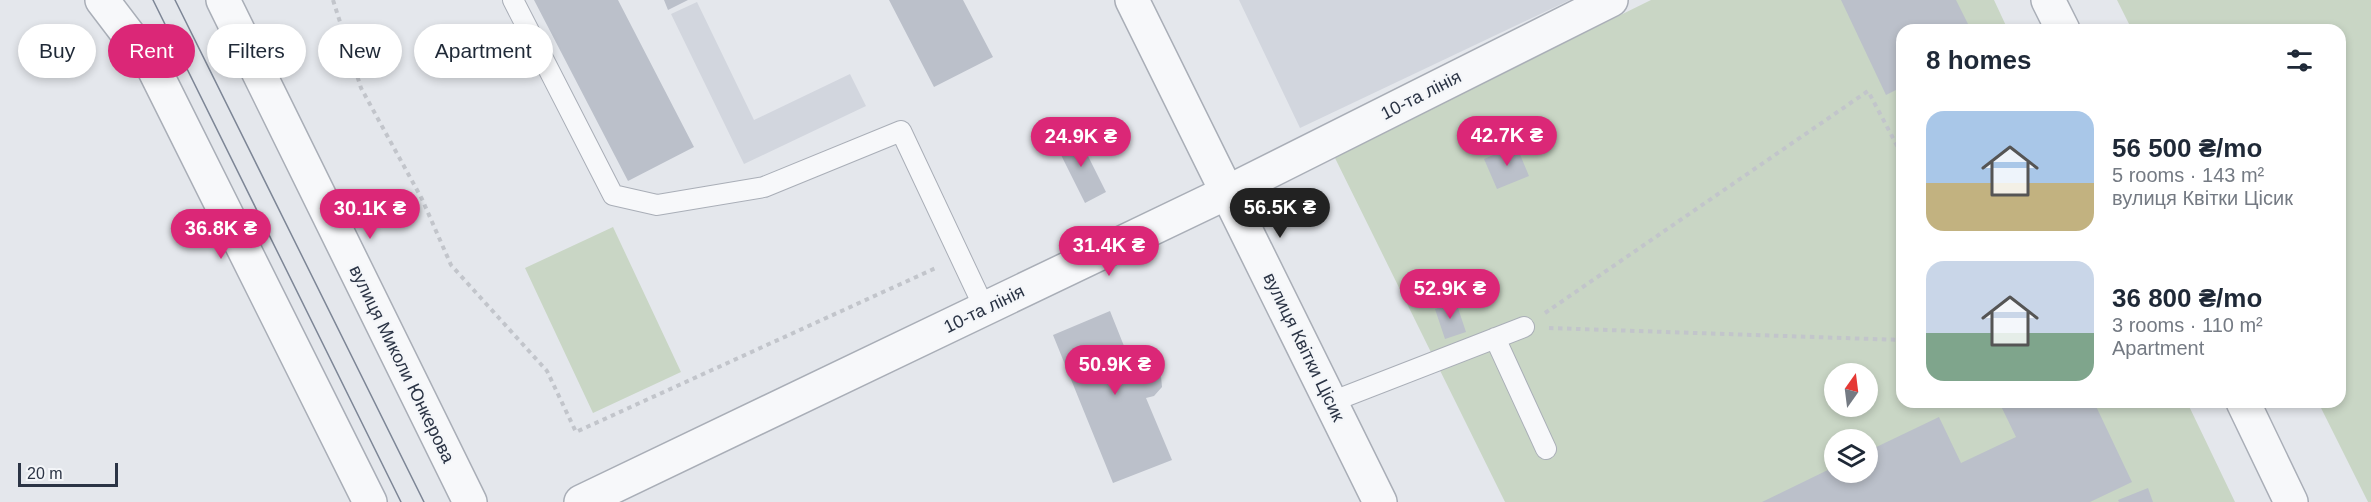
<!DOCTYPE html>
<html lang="en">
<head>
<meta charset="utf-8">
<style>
	:root { --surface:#fff; --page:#f6f6f7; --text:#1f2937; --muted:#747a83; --accent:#db2777 }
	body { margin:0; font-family:Arial,sans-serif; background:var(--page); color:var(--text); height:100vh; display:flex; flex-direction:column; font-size:22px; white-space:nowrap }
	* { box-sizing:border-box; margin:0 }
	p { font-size:20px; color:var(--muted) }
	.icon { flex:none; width:33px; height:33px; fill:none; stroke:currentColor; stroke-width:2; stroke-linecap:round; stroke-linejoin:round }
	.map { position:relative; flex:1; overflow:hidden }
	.drawer { position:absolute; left:1896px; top:24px; width:450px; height:384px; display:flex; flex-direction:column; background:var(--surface); border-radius:18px; box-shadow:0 3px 9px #0003 }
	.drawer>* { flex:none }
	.banner { position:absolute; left:18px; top:24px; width:570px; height:54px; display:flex; gap:12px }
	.needle { width:39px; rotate:14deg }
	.buttons { position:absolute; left:1824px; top:363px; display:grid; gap:12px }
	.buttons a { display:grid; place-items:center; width:54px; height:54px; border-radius:50%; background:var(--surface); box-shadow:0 3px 9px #0003; font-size:30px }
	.scale { position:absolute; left:18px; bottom:15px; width:100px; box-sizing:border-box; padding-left:6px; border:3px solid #2b3445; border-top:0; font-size:16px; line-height:21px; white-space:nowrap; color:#2b3445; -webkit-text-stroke:4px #f4f6f9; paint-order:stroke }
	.price { position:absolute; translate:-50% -51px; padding:0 14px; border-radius:21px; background:var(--accent); color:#fff; font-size:20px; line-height:39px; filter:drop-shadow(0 2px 3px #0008) }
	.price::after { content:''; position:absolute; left:50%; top:36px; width:18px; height:14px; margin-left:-9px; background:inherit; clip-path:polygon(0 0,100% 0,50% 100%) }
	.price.selected { background:#222; color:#fff }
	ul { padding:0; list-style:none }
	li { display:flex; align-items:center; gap:18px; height:150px; padding:0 30px }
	li span { display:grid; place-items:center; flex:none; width:168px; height:120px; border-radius:18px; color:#555 }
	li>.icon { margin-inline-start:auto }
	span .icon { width:72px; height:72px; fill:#fffc; stroke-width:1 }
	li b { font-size:26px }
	h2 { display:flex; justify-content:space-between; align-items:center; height:72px; padding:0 30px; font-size:26px }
	.tag { padding:0 21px; border-radius:27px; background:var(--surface); box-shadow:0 3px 9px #0003; font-size:21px; line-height:54px }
	.tag.selected { background:var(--accent); color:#fff }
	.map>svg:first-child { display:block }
	.built { fill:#d2d6de }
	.green { fill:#c9d6c5; fill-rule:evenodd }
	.building { fill:#bbc0ca }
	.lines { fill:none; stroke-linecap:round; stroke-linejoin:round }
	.service-casing { stroke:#a9aeb7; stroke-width:22 }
	.minor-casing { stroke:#a9aeb7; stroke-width:36 }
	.tertiary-casing { stroke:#a9aeb7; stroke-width:36 }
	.path { stroke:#c2c5cb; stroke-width:4; stroke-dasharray:4.5 4.5; stroke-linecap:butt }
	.service { stroke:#f7f8fa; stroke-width:20 }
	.minor { stroke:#f7f8fa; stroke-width:33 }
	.tertiary { stroke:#f7f8fa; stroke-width:33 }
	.tram { stroke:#7d8696; stroke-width:1.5 }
	.labels { text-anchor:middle; stroke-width:4.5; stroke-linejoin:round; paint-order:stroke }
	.street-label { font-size:18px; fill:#2b3445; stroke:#f4f6f9 }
</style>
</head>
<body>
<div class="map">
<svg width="2371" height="502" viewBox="0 0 2371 502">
	<rect width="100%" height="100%" fill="#e4e7ec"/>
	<path class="built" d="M1239,0H1570L1300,128Z
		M697,2L754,120L850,74L866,106L744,164L671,14Z"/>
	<path class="green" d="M1651,0H1994L2008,30H1902V402H2187L2235,502H1505L1334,156ZM1834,374H1868V406H1834ZM1834,440H1868V472H1834Z
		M2117,0H2371V502H2368L2318,402H2340V30H2132Z
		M613,227L681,372L593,413L525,268Z"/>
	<path class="building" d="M534,0H618L694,147L628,181Z
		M664,0H688L668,10Z
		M889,0H963L993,57L934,87Z
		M1841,0H1956L1971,30H1902V87L1886,95Z
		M1076,132L1106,192L1085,203L1055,143Z
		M1516,145L1529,176L1497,189L1484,159Z
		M1456,302L1466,332L1445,339L1435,309Z
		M1110,311L1128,356L1145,352L1160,366L1162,387L1154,396L1146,398L1172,460L1113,483L1053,335Z
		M1999,402H2094L2132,482L2090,502H1762L1834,467V472H1868V451L1939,417L1961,463L2016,437Z
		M2148,488L2153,502H2119L2118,500Z"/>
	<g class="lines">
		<defs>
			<path id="service" d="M513,0L613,195L657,205L764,187L901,131L982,303
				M1495,338L1546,449
				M1331,402L1524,327"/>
			<path id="minor" d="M102,0L153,67L370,502
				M223,0L470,502
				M2048,0L2063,30
				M2243,402L2291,502
				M581,502L1228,192L1611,0"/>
			<path id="tertiary" d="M1132,0L1380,502"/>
		</defs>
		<use href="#service" class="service-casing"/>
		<use href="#minor" class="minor-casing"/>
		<use href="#tertiary" class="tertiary-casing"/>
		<path class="path" d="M333,0L361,88L422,199L451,265L547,371L576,432L938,267
			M1545,313L1868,91L1902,155
			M1549,328L1902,340"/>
		<use href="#service" class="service"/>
		<use href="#minor" class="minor"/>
		<use href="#tertiary" class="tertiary"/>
		<path class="tram" d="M153,0L401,502
			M175,0L424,502"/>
	</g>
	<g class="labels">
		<g class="street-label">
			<text transform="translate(1421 95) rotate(-27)" y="6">10-та лінія</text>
			<text transform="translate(984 309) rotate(-26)" y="6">10-та лінія</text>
			<text transform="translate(1304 347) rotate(64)" y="6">вулиця Квітки Цісик</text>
			<text transform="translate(402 364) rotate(64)" y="6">вулиця Миколи Юнкерова</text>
		</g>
	</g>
</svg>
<div class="buttons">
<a><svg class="needle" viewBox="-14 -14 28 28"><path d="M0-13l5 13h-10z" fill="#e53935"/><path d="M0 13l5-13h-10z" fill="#747a83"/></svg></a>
<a><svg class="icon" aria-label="layers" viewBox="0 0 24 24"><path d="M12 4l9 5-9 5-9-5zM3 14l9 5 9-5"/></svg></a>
</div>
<div class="scale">20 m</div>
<b class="price" style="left:1507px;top:167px">42.7K ₴</b>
<b class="price" style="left:1081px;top:168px">24.9K ₴</b>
<b class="price selected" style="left:1280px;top:239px">56.5K ₴</b>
<b class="price" style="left:370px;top:240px">30.1K ₴</b>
<b class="price" style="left:221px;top:260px">36.8K ₴</b>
<b class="price" style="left:1109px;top:277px">31.4K ₴</b>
<b class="price" style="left:1450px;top:320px">52.9K ₴</b>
<b class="price" style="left:1115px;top:396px">50.9K ₴</b>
<div class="banner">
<a class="tag">Buy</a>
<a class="tag selected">Rent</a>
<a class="tag">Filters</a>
<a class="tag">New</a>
<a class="tag">Apartment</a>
</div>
<section class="drawer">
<h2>8 homes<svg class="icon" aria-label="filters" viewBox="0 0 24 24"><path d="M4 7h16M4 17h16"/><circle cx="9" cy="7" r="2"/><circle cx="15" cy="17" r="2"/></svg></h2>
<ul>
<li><span style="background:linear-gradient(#a9c7e8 60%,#c2b280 0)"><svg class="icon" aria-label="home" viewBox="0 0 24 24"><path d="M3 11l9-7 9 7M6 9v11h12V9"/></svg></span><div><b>56 500 ₴/mo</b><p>5 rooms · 143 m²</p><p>вулиця Квітки Цісик</p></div></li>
<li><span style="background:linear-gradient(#c9d6e8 60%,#7fa58c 0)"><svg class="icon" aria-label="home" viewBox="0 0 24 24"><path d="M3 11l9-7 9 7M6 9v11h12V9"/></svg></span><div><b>36 800 ₴/mo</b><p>3 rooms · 110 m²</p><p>Apartment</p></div></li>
</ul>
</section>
</div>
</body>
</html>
